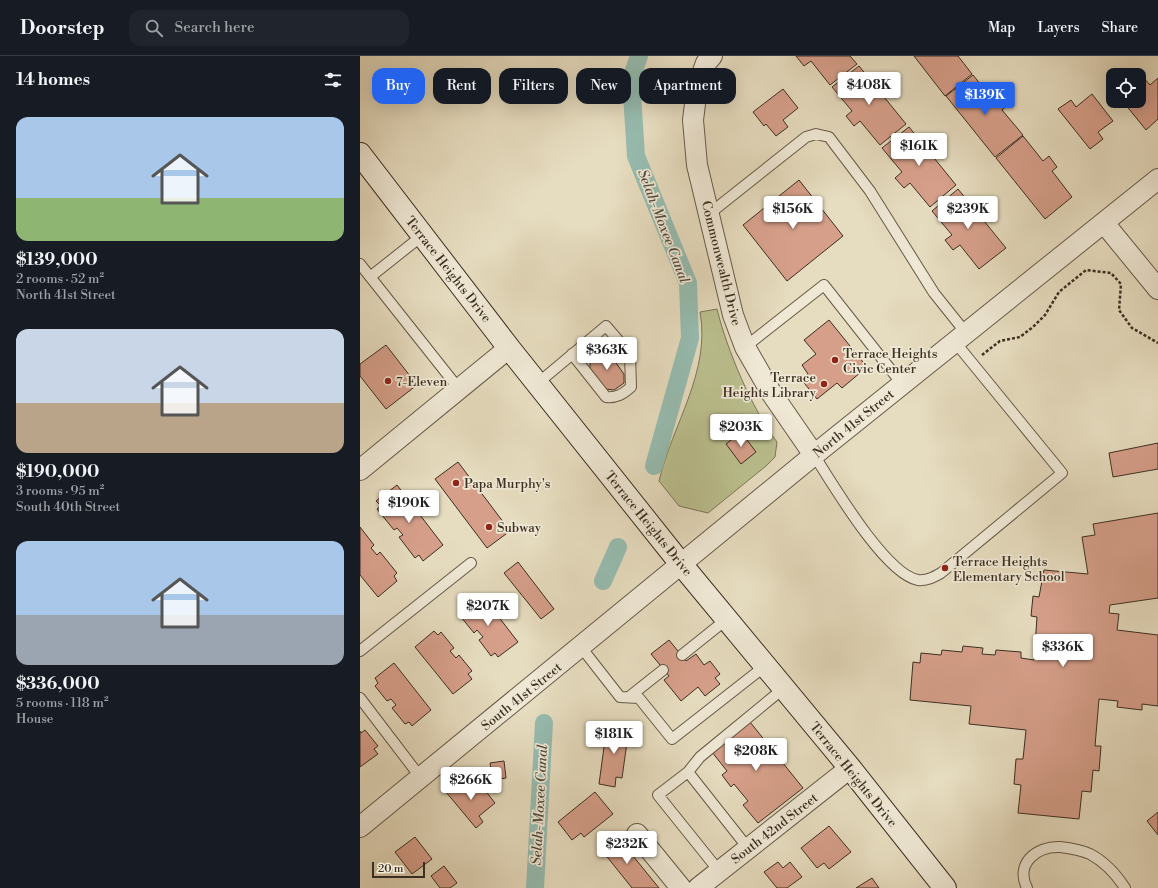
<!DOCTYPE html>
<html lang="en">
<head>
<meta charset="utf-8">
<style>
	:root { --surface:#171b24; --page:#20242c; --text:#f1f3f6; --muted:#9ea1a6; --line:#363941; --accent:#2563eb }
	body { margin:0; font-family:"Libre Bodoni",serif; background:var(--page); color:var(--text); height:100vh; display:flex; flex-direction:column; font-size:15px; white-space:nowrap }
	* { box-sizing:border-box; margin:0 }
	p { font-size:13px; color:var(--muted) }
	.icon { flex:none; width:22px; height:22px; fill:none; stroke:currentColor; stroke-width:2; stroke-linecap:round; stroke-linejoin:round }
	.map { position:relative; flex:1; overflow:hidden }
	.panel { display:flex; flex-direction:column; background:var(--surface); width:360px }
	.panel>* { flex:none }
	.banner { position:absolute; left:12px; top:12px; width:380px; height:36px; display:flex; gap:8px }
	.controls { position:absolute; left:746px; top:12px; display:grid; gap:8px }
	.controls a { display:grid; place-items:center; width:40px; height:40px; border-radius:8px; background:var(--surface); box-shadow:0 4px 16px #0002; font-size:20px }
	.scale { position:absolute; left:12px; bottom:10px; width:53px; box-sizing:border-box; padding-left:4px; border:2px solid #3c2e21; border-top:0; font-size:11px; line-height:14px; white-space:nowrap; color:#3c2e21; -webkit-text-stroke:3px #efe8d5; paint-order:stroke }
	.price { position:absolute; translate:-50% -34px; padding:0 9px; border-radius:4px; background:#fff; color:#222; font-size:13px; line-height:26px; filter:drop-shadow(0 1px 2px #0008) }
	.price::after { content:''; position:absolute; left:50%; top:24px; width:12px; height:9px; margin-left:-6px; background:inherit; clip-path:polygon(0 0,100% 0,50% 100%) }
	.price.selected { background:var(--accent); color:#fff }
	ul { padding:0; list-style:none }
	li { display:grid; align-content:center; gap:8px; height:212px; padding:0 16px }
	li span { display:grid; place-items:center; height:124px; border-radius:12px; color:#555 }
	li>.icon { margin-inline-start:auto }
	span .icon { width:72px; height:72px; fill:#fffc; stroke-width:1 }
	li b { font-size:17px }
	h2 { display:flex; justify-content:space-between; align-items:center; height:48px; padding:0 16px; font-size:17px }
	.chip { padding:0 14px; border-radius:12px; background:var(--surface); box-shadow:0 4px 16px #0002; font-size:14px; line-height:36px }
	.chip.selected { background:var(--accent); color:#fff }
	header { display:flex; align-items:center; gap:24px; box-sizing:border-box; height:56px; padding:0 20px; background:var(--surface); border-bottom:1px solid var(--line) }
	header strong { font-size:19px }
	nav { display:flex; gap:22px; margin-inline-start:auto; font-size:14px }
	.search { width:280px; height:36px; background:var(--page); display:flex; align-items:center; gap:10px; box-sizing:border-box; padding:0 14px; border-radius:12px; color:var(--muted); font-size:15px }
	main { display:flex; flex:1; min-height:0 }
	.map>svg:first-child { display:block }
	.green { fill:#bbbf8e; stroke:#7c7658 }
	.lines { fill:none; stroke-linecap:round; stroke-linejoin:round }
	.canal { stroke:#96bcb0; stroke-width:18 }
	.building { fill:#d69f8a; stroke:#3c2e21 }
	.lane-casing { stroke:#665a48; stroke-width:12 }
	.street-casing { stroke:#665a48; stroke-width:22 }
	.secondary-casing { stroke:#3c2e21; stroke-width:24 }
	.path { stroke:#3c2e21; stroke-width:2.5; stroke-dasharray:3 2; stroke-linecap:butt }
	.lane { stroke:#efe8d5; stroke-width:10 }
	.street { stroke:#efe8d5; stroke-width:20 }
	.secondary { stroke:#efe8d5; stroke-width:22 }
	.poi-dot { fill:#8f2418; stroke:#efe8d5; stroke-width:1.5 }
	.labels { text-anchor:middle; stroke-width:3.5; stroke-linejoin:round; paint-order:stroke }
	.street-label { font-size:13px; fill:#3c2e21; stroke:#efe8d5 }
	.poi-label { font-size:13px; fill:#3c2e21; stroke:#efe8d5; text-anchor:start }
	.water-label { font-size:14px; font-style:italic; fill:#4e4a3e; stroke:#efe8d5 }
</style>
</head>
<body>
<header>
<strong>Doorstep</strong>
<div class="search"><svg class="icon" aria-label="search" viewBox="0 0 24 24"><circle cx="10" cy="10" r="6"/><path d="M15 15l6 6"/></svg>Search here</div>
<nav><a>Map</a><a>Layers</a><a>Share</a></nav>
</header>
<main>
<section class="panel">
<h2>14 homes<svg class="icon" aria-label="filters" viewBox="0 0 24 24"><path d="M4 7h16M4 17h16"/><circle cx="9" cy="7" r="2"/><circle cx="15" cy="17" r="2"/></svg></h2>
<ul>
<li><span style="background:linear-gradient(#a9c7e8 65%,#8fb573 0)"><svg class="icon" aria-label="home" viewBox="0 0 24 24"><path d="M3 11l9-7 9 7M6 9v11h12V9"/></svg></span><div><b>$139,000</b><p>2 rooms · 52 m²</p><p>North 41st Street</p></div></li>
<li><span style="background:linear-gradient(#c9d6e8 60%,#b9a48a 0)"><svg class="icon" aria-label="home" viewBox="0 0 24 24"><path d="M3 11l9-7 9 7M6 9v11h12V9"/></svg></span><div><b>$190,000</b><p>3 rooms · 95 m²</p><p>South 40th Street</p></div></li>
<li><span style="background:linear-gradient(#a9c7e8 60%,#9aa5b1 0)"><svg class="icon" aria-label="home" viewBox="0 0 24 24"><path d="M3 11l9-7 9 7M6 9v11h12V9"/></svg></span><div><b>$336,000</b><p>5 rooms · 118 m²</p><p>House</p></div></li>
</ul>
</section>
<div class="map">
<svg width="798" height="832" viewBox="0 0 798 832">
	<rect width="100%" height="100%" fill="#e6dcbf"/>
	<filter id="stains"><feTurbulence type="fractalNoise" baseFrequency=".005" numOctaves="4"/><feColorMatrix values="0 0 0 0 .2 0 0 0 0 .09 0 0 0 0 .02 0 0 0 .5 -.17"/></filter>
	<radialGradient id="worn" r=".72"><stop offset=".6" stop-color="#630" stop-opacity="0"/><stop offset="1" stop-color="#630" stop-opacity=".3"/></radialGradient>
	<path class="green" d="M357,253C367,294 392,353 417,386L415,401L406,410L348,457L319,450L299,425C312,369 351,316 340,256Z"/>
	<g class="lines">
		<path class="canal" d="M279,0L271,23L276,100L328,227L330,282L294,410
			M243,525L258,491
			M175,832L184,667"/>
	</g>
	<path class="building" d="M436,0H490L497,8L470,29L451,5L444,10Z
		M554,0H598L612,18L585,40Z
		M499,10L546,68L520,89L500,65L494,70L486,60L492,55L472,31Z
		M777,14L790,29L798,22V63L786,74L765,48L769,45H779V36L782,34L779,31V19H770Z
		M613,19L633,44L639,39L648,49L642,54L663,79L635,101L586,40Z
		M423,33L438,52L423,64L428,71L416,80L406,68L404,70L393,56Z
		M732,38L753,65L738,76L743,83L730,93L698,53L711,44L716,51Z
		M549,71L596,129L570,151L550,127L544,132L535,122L542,116L522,92Z
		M663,80L683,105L689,100L697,111L692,115L712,141L685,163L636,102Z
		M439,124L483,180L427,225L383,169Z
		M598,133L646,192L619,213L600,189L593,194L585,184L592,179L572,155Z
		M469,264L507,311L482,332L477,327L457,343L441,323L448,318L442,309L456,298L444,284Z
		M26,289L57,329L26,353L0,320V308Z
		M238,295L248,296L264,318V327L254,334L245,333L230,312V302Z
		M381,376L396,396L381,408L366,388Z
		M798,387V413L753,421L749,397Z
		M98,406L150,475L127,492L75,423Z
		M37,429L83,489L63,505L59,499L55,502L39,481L43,479L37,472L34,474L17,453L21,450L16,445Z
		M798,457V542L750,549L749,557L759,558L757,574L798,579V650L782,648V654L757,651L758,645L739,643L735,690H741L739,715L733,714L731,736L722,735L719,763L658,757L661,729L654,728L656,703H663L666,674L609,668L611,650L550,644L553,606L560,607L561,597L581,599L582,594L602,596L603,590L623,592L622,598L635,599L636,594L661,596V602L674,604L677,561L671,560L673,540L679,541L684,514L728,518L722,481L735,479L733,468Z
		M0,471L14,489L11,492L17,499L20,496L37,517L34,520L37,525L18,541L0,519Z
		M158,506L194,553L181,563L144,517Z
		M121,538L158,586L138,601L135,597L131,600L119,584L123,581L117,574L114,577L101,561L105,558L101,554Z
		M74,575L78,579L81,576L94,592L90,595L96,602L99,599L112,615L108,618L112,623L93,638L55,591Z
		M309,584L326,605L336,598L344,609L350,605L360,618L355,622L360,628L345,640L338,631L321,645L304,624L309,620L291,598Z
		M34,607L71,654L52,670L49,666L45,668L32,652L36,649L31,643L27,645L15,630L18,627L15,622Z
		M390,666L443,732L398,767L383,749L388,745L374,728L371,731L362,719L367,715L352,696Z
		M247,669L269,672L262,722L256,721L255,731L239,728Z
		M5,674L18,690L14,693L18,698L0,711V675L1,677Z
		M144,705L146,722L133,724L130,707Z
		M104,721L115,734L121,729L135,747L119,760L123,766L116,772L86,736Z
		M235,736L253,758L224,781L221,777L212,784L198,766Z
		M798,756V779L787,765Z
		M469,770L491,796L469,813L464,807L457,812L441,792Z
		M256,779L299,832H272L240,792Z
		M55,781L72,803L52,818L35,796Z
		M418,806L423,812L430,806L442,821L427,832H417L404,816Z
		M84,810L97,827L90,832H80L71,820Z
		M512,822L519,832H496Z"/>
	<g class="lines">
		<defs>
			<path id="lane" d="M349,158L446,81L456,78L469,81L510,135L574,237L606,277
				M0,208L99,333
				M10,221L63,179
				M385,291L464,229L542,328
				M178,327L246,270L270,298L271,331C263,338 257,342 246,341L212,298
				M454,399C472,427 525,518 558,524C567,525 574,521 581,517L702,417L595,286
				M221,591L260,641L279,642L312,683L405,610
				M0,595L111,507
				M322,599L367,563
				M269,641L303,614
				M0,642L61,722
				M328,716L340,701L424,632
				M359,815L298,739L328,716L388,792
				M667,832C655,808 676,790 700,791C709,792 721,794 730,798C745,806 756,818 765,832"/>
			<path id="street" d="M352,0L346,7L337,32L333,64L337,109L373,259L385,291L412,338L454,399
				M744,167L798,233
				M0,414L149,292
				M0,771L454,399L798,123
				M277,778L321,832
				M338,832L490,712"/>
			<path id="secondary" d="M0,98L149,292L321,508L490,712L585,832"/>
		</defs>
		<use href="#lane" class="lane-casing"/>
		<use href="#street" class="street-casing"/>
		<use href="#secondary" class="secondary-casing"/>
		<path class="path" d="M622,299L640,285L660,281L673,271L685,259L699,236L726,214L751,217L761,228L759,254L772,272L798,287"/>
		<use href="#lane" class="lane"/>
		<use href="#street" class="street"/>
		<use href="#secondary" class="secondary"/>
	</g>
	<g class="poi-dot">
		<circle cx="475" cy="304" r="4"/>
		<circle cx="28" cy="325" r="4"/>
		<circle cx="464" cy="328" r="4"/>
		<circle cx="96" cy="427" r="4"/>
		<circle cx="129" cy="471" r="4"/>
		<circle cx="585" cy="512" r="4"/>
	</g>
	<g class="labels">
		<g class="street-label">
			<text transform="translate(362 207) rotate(76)" y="5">Commonwealth Drive</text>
			<text transform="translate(89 213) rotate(52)" y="5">Terrace Heights Drive</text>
			<text transform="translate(493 367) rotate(-39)" y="5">North 41st Street</text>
			<text transform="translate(289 467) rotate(51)" y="5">Terrace Heights Drive</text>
			<text transform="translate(161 640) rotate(-39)" y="5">South 41st Street</text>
			<text transform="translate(494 718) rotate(51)" y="5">Terrace Heights Drive</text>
			<text transform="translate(414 772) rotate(-38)" y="5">South 42nd Street</text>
		</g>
		<g class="poi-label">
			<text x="483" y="302">Terrace Heights<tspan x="483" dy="15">Civic Center</tspan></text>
			<text x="456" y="326" text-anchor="end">Terrace<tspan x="456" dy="15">Heights Library</tspan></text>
			<text x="36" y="330">7-Eleven</text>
			<text x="104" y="432">Papa Murphy's</text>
			<text x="137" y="476">Subway</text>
			<text x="593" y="510">Terrace Heights<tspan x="593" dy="15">Elementary School</tspan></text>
		</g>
		<g class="water-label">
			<text transform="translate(304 170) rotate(69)" y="5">Selah-Moxee Canal</text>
			<text transform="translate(179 749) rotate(-87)" y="5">Selah-Moxee Canal</text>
		</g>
	</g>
	<rect width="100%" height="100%" filter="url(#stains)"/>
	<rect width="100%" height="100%" fill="url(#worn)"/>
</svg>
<div class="controls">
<a><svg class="icon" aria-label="locate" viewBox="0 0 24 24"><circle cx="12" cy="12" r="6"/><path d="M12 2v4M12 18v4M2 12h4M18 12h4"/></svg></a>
</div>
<div class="scale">20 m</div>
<b class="price" style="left:509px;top:50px">$408K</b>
<b class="price selected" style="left:625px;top:60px">$139K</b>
<b class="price" style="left:559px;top:111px">$161K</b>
<b class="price" style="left:433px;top:174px">$156K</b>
<b class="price" style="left:608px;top:174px">$239K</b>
<b class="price" style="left:247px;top:315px">$363K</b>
<b class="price" style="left:381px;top:392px">$203K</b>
<b class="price" style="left:49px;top:468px">$190K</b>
<b class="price" style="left:128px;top:571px">$207K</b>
<b class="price" style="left:703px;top:612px">$336K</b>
<b class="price" style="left:254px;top:699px">$181K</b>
<b class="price" style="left:396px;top:716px">$208K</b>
<b class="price" style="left:111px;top:745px">$266K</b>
<b class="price" style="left:267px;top:809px">$232K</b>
<div class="banner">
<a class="chip selected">Buy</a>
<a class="chip">Rent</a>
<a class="chip">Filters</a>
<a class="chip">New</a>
<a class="chip">Apartment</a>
</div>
</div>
</main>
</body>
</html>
